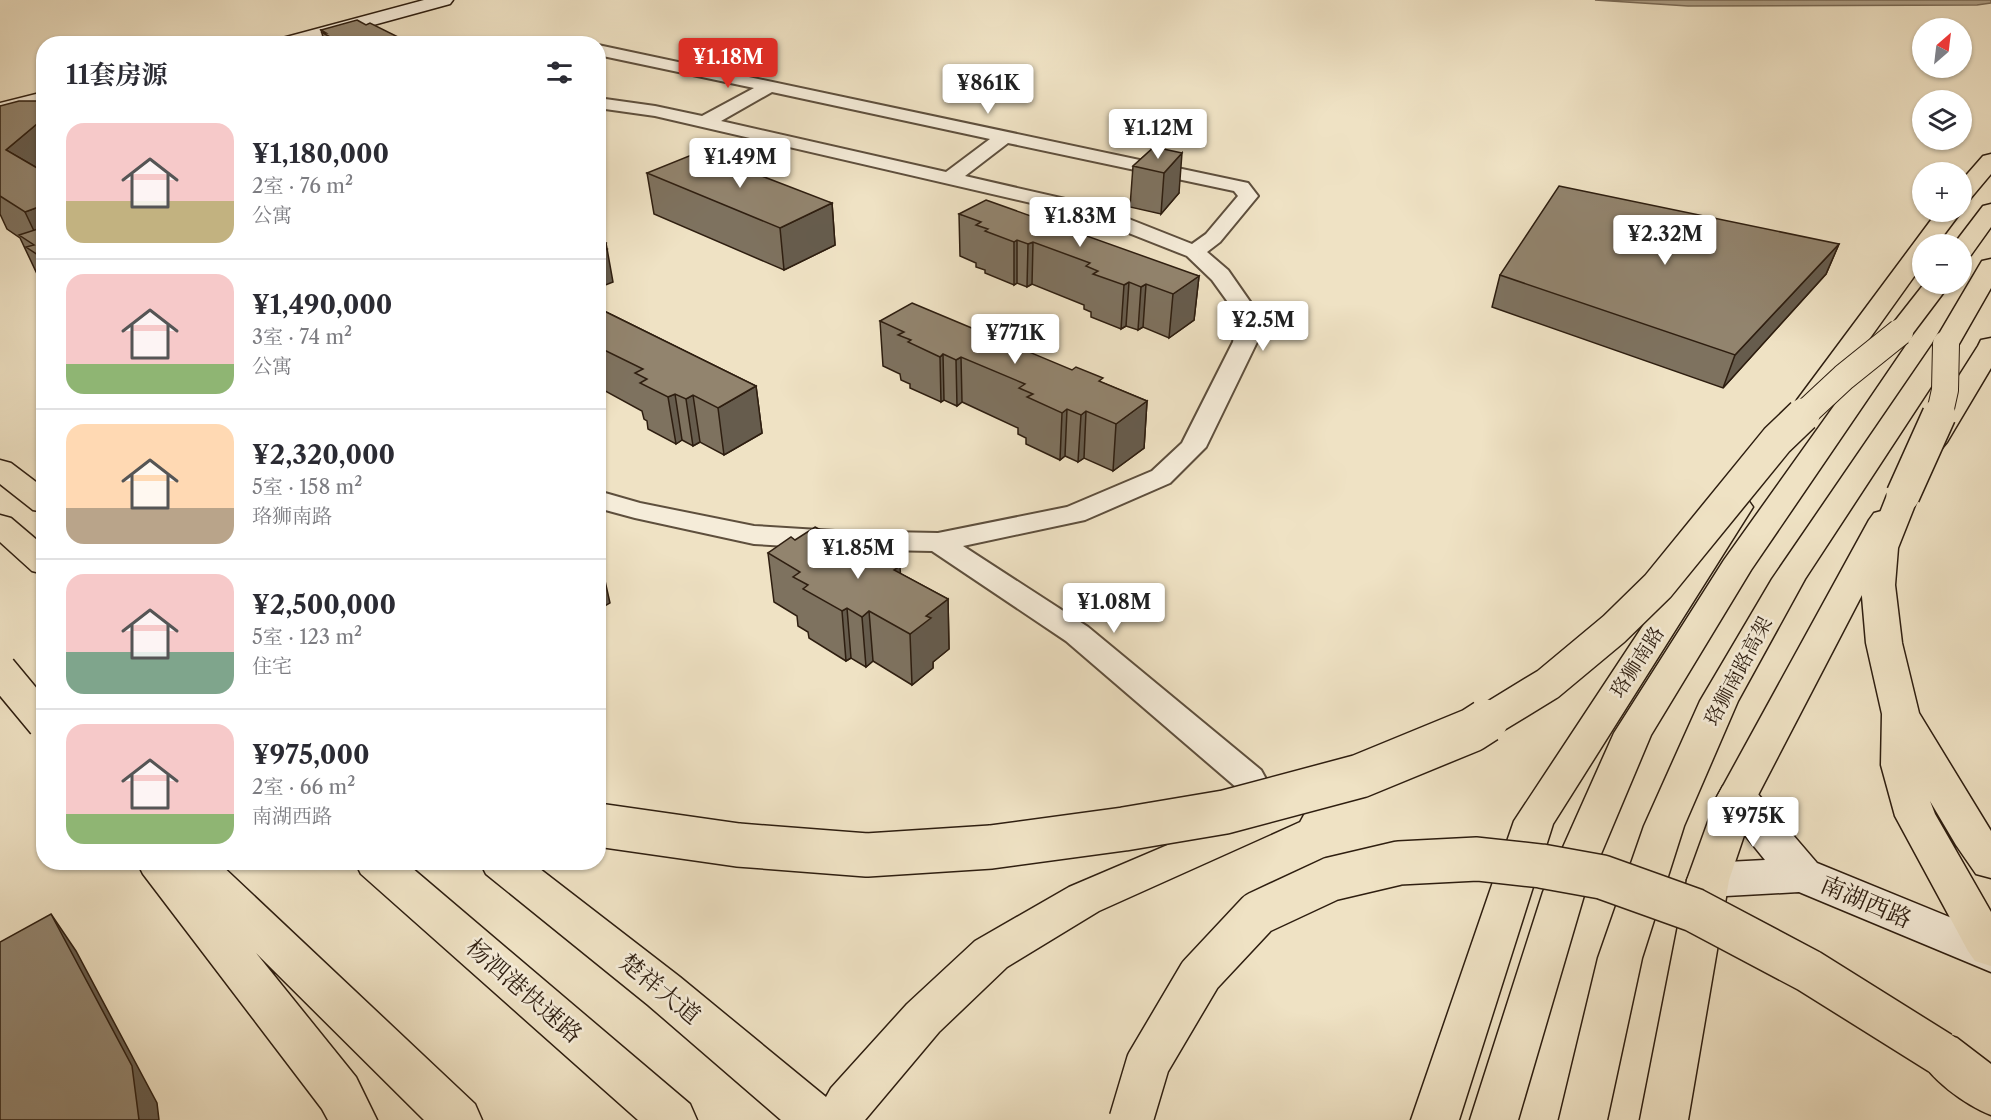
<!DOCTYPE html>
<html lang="zh">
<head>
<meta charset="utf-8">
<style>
	:root { --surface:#fff; --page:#f7f7f7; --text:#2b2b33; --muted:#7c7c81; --line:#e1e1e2; --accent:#d93025 }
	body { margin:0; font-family:"Libre Caslon Text","Noto Serif SC",serif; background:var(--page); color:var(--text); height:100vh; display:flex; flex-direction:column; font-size:22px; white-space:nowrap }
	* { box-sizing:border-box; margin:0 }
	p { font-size:20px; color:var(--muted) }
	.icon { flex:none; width:33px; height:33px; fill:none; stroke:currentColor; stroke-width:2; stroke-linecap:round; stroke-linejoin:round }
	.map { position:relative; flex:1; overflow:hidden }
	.sheet { position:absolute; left:36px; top:36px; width:570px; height:834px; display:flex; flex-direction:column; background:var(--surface); border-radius:24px; box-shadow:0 2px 4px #0004 }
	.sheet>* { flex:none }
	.needle { width:39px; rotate:28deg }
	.controls { position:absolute; left:1912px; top:18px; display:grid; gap:12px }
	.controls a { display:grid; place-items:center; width:60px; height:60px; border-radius:50%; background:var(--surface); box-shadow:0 2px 4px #0004; font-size:30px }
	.price { position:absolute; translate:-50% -51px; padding:0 14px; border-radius:6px; background:#fff; color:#222; font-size:20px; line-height:39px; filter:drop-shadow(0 2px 3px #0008) }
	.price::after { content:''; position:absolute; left:50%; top:36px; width:18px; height:14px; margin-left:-9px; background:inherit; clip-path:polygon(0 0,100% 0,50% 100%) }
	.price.selected { background:var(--accent); color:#fff }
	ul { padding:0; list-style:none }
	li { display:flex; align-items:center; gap:18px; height:150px; padding:0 30px }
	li+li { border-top:2px solid var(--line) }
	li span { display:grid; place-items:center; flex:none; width:168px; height:120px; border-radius:18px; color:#555 }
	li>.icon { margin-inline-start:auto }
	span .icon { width:72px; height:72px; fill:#fffc; stroke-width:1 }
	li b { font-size:26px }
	h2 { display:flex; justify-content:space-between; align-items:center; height:72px; padding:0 30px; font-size:26px }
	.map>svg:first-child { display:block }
	.water { fill:#ad9f87; stroke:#7a6b57; stroke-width:1.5 }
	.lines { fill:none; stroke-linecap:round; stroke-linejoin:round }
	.street-casing { stroke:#5e4f3d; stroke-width:4 }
	.secondary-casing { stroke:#2e1e10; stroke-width:3 }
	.primary-casing { stroke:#2e1e10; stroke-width:3 }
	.highway-casing { stroke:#2e1e10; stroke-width:3 }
	.street { fill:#f5ecd9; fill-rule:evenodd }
	.secondary { fill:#f5ecd9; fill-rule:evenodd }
	.primary { fill:#efe2c4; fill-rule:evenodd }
	.highway { fill:#efe2c4; fill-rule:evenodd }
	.highway-bridge-far2-casing { stroke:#2e1e10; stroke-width:28; stroke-linecap:butt }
	.highway-bridge-far1-casing { stroke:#2e1e10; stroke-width:36; stroke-linecap:butt }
	.highway-bridge-casing { stroke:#2e1e10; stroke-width:46; stroke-linecap:butt }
	.highway-bridge-far2 { stroke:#efe2c4; stroke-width:26 }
	.highway-bridge-far1 { stroke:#efe2c4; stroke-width:33 }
	.highway-bridge { stroke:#efe2c4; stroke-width:43 }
	.wall { fill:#7e725f; stroke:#2e1e10; stroke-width:1.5 }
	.shaded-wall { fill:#665c4d; stroke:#2e1e10; stroke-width:1.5 }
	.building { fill:#92846e; stroke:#2e1e10; stroke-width:1.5 }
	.labels { text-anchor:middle; stroke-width:5; stroke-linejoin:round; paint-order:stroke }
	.street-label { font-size:20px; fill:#2e1e10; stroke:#f5ecd9 }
	.near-street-label { font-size:24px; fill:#2e1e10; stroke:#f5ecd9 }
</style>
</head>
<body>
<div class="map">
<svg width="1991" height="1120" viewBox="0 0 1991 1120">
	<rect width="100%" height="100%" fill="#efe2c4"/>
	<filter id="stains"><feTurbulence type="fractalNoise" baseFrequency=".00333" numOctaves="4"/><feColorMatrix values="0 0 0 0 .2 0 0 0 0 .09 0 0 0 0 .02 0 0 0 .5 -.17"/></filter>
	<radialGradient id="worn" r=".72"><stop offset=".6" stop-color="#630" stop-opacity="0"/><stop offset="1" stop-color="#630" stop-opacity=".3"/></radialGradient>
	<path class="water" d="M1595,0H1991V3L1977,5L1688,6Z"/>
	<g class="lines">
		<defs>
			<path id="street" d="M598,45L1248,183L1258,196L1220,242L1207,252L1228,270L1260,316L1257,342L1206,447L1170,483L1085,520L963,546L1088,627L1261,770L1266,779L1261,788L1249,792L1237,788L1066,641L932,551L835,549L754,544L635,518L598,508V491L640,503L754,526L835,531L938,533L1067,507L1152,471L1182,443L1233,342L1238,316L1212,280L1187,256L1083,215L655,116L598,108V98L655,106L702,116L754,88L598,55ZM772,92L990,139L946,172L721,121ZM1008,143L1234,191L1238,196L1206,234L1192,244L1096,206L965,176Z"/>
			<path id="secondary" d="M424,0H453L450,4L304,44H272L275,40Z
				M44,92V104L0,115V103Z
				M1737,782L1751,786L1817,863L1991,934V972L1799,892L1708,897L1693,892L1687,880L1693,868L1708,863L1765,860L1723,808L1717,797L1723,786Z"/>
			<path id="primary" d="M1991,154V174L1970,199L1962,201V180L1983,156Z
				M1937,212H1961L1937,244H1923V264L1817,412L1807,415L1797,412L1793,406L1797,400Z
				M1991,338V368L1947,442L1942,448L1932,451L1922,448L1917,442L1978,346L1981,340Z
				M1737,498L1748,500L1753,507L1553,824L1459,1120H1411L1514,821L1726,500Z
				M1885,510L1896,513L1901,520L1757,797L1729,880L1688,1120H1640L1687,880L1717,797L1869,520L1874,513Z"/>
			<path id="highway" d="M1991,204V227L1971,255L1962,257V244H1954L1983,206Z
				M1991,259V288L1959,344L1805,579L1738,701L1684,826L1642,958L1607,1120H1559L1598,958L1644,826L1700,701L1772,579L1933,344L1979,266L1982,261Z
				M1924,284H1950L1910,337L1751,570L1651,735L1585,892L1518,1120H1470L1543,892L1614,733L1724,560L1891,326Z
				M0,460L11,463L44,488V512L33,510L0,484Z
				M1903,486L1914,488L1919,495L1898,548L1895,585L1902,643L1919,713L1991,831V878L1976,874L1956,845L1930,801L1935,814L1991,912V966L1975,961L1968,951L1895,816L1881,765L1882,714L1866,643L1861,585L1866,548L1887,495L1892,488Z
				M0,515L11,518L44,546V574L32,571L0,542Z
				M1285,795L1299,799L1305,810L1299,821L1099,911L1007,967L939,1032L865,1120H781L648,1005L486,874L480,862H531L680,977L826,1097L831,1088L907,1004L975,941L1069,887Z
				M137,862H218L475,1104L482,1120H424L256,953L356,1077L377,1120H328L322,1109L143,874Z
				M355,862H405L690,1104L697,1120H638L361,874Z
				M1940,1032L1957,1038L1991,1064V1115C1965,1105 1928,1078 1917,1053L1923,1038Z"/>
		</defs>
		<use href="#street" class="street-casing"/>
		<use href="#secondary" class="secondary-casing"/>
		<use href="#primary" class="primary-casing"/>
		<use href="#highway" class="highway-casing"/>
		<use href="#street" class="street"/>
		<use href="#secondary" class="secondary"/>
		<use href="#primary" class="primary"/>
		<use href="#highway" class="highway"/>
		<defs>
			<path id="highway-bridge-far2" d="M1801,417L1844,377L1900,332
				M1939,417L1945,390L1946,344"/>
			<path id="highway-bridge-far1" d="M1903,495L1939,415
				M0,670L44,723
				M1484,723L1548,684L1614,629L1658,586L1777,440L1803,415"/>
			<path id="highway-bridge" d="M598,825L738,845L867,855L991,847L1124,829L1225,812L1360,776L1472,730L1486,721
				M1131,1120L1148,1063L1200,975L1258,913L1331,879L1399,863L1477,859L1541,866L1602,877L1694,910L1809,971L1940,1053"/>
		</defs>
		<use href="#highway-bridge-far2" class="highway-bridge-far2-casing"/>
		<use href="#highway-bridge-far1" class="highway-bridge-far1-casing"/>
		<use href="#highway-bridge" class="highway-bridge-casing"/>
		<use href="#highway-bridge-far2" class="highway-bridge-far2"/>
		<use href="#highway-bridge-far1" class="highway-bridge-far1"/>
		<use href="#highway-bridge" class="highway-bridge"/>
	</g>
	<path class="wall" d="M321,30L412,44H325Z
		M0,106L44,107V285L40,279L39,278L20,238L7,229L0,214Z
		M1154,147L1179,193L1161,214L1130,207L1133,166Z
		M647,173L832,203L835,245L784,270L654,214Z
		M959,214L1199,276L1194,320L1169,338L1143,327L1138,330L1126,326L1121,329L1091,317V312L1084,309V305L1032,284L1027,287L1017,283L1014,285L985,273V270L976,267V263L960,256Z
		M1839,244L1826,274L1723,388L1492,307L1500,275Z
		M598,308L756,386L762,433L724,455L700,442L693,446L682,440L676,444L648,429L647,421L644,419L642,411L600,388L598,389Z
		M880,321L1103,383L1147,401L1144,448L1113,471L1084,458L1078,462L1065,456L1060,460L1026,444V438L1018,434V428L962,402L957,406L944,400L941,402L910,388V384L901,380L900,374L883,366Z
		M795,540L901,574L948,599L949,649L933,662V668L912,685L873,661L866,667L851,658L846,661L809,638L808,632L798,626L797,616L774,602L768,553Z"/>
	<path class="shaded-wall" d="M44,118V172L6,150Z
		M1182,153L1179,193L1161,214L1164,173Z
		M832,203L835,245L784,270L780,228Z
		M44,205V252L25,212Z
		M1017,240V283L1014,285V242Z
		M1033,242L1032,284L1027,287L1028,244Z
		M606,243L613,282L598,288V253L600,246Z
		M1839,244L1826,274L1723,388L1735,355Z
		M1199,276L1194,320L1169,338L1173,294Z
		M1129,282L1126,326L1121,329L1124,285Z
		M1146,284L1143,327L1138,330L1141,287Z
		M943,354L944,400L941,402L940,357Z
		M961,357L962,402L957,406L956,360Z
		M756,386L762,433L724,455L718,408Z
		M675,394L682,440L676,444L668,397Z
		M693,395L700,442L693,446L686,399Z
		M1147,401L1144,448L1113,471L1116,424Z
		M1067,409L1065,456L1060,460L1062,413Z
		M1086,411L1084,458L1078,462L1081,415Z
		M598,554H599L610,603L598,610Z
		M900,566L903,615L894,570Z
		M948,599L949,649L933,662V668L912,685L910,634L926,616Z
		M847,608L851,658L846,661L842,611Z
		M869,611L873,661L866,667L862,617Z
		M51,914L76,951L157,1103L159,1120H139Z"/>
	<path class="building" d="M357,20L366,25L370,23L412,44H342L323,33H326L321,30Z
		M19,101H37L44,107V118L6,150L44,172V205L25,212L0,196V106Z
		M1154,147L1182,153L1164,173L1133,166Z
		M699,152L832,203L780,228L647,173Z
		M1559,186L1839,244L1735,355L1500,275Z
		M986,200L1199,276L1173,294L1146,284L1141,287L1129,282L1124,285L1093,274L1098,271L1086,266L1090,263L1033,242L1028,244L1017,240L1014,242L985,231L988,229L976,225L981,222L959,214Z
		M44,227V259L26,247L34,245L19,235Z
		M598,239L606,243L600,246L607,249L598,253Z
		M912,303L1072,370L1076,367L1103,378L1099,381L1147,401L1116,424L1086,411L1081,415L1067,409L1062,413L1027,397L1033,394L1019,388L1025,384L961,357L956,360L943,354L940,357L908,342L911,340L898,335L904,332L880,321Z
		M598,308L756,386L718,408L693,395L686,399L675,394L668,397L640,383L647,379L635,373L643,369L598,347Z
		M815,527L867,555L873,551L900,566L894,570L948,599L926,616L931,618L910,634L869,611L862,617L847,608L842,611L803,589L808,585L793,577L800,572L768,553L791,537L795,540Z
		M51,914L132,1066L139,1120H0V942Z"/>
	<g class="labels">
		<g class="street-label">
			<text transform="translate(1637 662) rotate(-57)" y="7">珞狮南路</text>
			<text transform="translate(1738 671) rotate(-62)" y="7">珞狮南路高架</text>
		</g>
		<g class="near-street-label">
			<text transform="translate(1866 902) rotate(23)" y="8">南湖西路</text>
			<text transform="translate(660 989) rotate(39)" y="8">楚祥大道</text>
			<text transform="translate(524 991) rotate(41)" y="8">杨泗港快速路</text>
		</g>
	</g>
	<rect width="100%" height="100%" filter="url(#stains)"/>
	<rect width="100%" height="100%" fill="url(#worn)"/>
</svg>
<div class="controls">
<a><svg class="needle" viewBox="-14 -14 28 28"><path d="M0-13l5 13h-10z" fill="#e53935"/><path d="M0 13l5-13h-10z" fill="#7c7c81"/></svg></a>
<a><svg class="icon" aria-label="layers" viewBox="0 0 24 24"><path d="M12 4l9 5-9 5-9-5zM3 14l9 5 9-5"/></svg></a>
<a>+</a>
<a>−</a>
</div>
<b class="price selected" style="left:728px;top:89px">¥1.18M</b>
<b class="price" style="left:988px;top:115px">¥861K</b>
<b class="price" style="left:1158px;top:160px">¥1.12M</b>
<b class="price" style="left:740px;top:189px">¥1.49M</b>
<b class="price" style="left:1080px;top:248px">¥1.83M</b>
<b class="price" style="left:1665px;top:266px">¥2.32M</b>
<b class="price" style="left:1263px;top:352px">¥2.5M</b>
<b class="price" style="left:1015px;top:365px">¥771K</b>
<b class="price" style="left:858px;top:580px">¥1.85M</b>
<b class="price" style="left:1114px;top:634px">¥1.08M</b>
<b class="price" style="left:1753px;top:848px">¥975K</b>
<section class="sheet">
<h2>11套房源<svg class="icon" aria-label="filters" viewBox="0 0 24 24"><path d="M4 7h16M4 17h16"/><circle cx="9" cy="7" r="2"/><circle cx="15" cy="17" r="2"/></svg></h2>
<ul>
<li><span style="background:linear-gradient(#f6c9c9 65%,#c2b280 0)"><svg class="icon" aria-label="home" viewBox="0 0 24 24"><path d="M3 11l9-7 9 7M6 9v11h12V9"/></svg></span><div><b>¥1,180,000</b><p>2室 · 76 m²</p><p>公寓</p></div></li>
<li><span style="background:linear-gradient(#f6c9c9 75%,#8fb573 0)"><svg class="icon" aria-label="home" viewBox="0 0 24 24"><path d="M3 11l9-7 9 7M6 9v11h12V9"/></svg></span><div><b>¥1,490,000</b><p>3室 · 74 m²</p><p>公寓</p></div></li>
<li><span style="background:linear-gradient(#ffd9b3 70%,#b9a48a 0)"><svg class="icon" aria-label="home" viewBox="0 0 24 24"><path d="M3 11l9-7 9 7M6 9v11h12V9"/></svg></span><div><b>¥2,320,000</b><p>5室 · 158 m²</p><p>珞狮南路</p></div></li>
<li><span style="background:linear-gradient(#f6c9c9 65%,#7fa58c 0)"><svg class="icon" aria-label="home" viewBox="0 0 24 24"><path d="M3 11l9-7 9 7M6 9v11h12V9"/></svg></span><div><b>¥2,500,000</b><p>5室 · 123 m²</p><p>住宅</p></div></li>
<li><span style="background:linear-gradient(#f6c9c9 75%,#8fb573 0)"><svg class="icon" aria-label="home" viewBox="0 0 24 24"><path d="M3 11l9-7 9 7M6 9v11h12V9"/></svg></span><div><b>¥975,000</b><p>2室 · 66 m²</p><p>南湖西路</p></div></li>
</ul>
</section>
</div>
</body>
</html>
